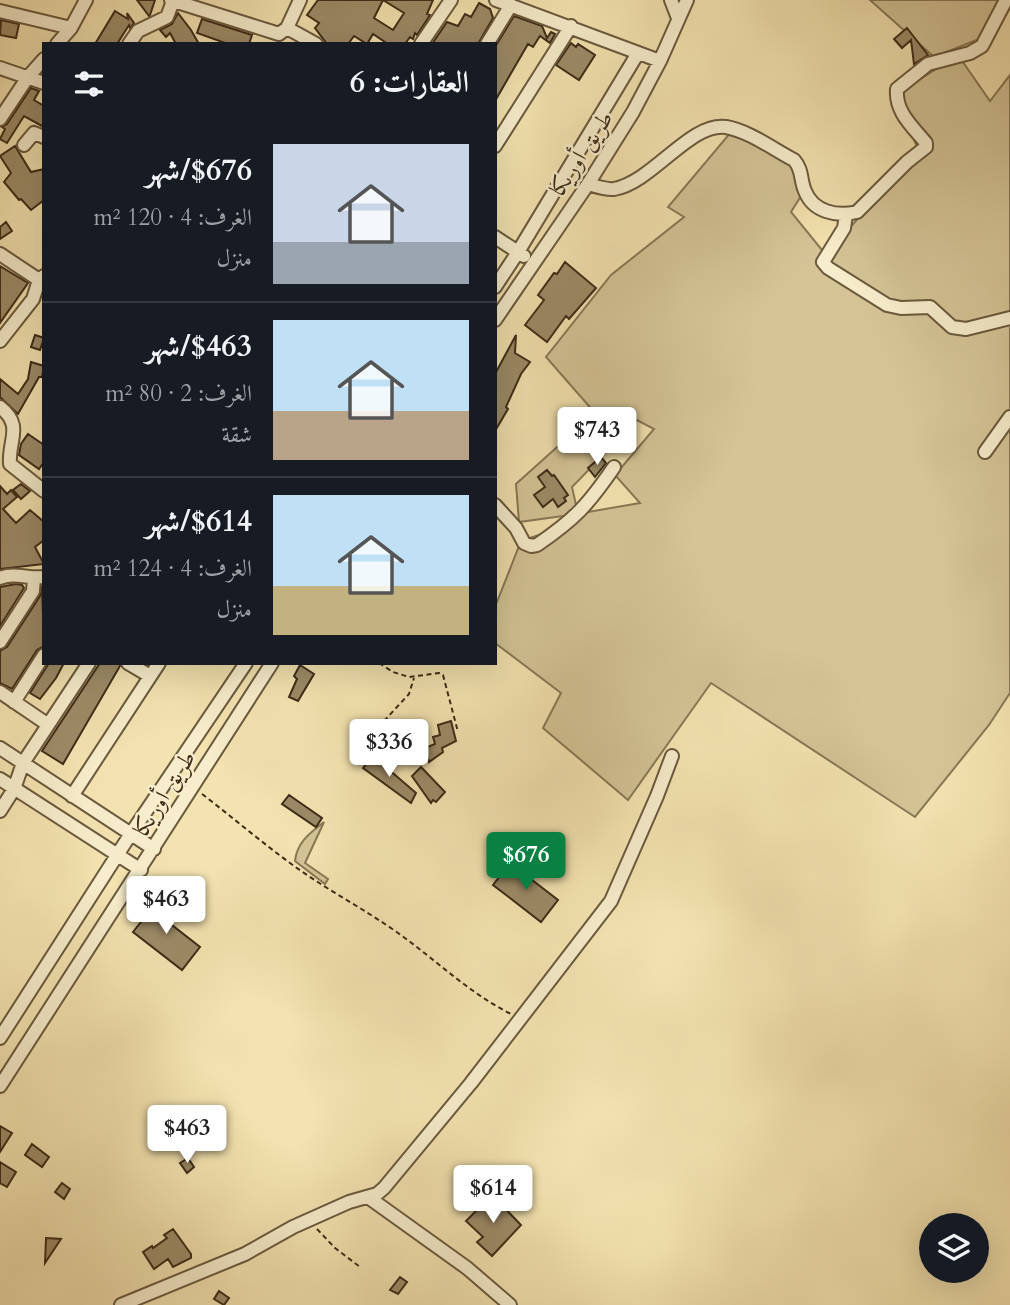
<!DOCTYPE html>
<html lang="ar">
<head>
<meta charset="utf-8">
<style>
	:root { --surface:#171b24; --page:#242831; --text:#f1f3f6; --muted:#9ea1a6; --line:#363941; --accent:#0b8043 }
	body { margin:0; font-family:Cardo,Amiri,serif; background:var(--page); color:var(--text); direction:rtl; height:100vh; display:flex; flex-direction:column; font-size:26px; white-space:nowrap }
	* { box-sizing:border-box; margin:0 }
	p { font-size:23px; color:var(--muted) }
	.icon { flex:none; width:38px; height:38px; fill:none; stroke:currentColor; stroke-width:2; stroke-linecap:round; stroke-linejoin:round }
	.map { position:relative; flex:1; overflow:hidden; direction:ltr }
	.drawer { position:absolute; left:42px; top:42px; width:455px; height:623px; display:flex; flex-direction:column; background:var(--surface); border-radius:0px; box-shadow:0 7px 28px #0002; direction:rtl }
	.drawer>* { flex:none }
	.controls { position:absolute; left:919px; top:1213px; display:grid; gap:14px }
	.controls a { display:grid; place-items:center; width:70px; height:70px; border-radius:50%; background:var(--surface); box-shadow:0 7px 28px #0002; font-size:35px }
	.price { position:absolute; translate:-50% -60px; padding:0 16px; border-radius:7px; background:#fff; color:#222; font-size:23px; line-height:46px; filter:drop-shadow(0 2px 4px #0008) }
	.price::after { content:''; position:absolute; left:50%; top:42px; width:21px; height:16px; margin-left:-10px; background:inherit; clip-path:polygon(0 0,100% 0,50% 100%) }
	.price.active { background:var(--accent); color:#fff }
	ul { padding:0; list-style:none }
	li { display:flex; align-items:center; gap:21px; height:175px; padding:0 28px }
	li+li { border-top:2px solid var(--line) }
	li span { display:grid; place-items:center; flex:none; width:196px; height:140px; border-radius:0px; color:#555 }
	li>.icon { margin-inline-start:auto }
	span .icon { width:84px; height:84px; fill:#fffc; stroke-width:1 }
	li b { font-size:30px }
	h2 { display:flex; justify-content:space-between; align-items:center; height:84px; padding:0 28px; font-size:30px }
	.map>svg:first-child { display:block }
	.green { fill:#d4c496; stroke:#887856; stroke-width:2 }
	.building { fill:#9c8b67; stroke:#3d2b17; stroke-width:2 }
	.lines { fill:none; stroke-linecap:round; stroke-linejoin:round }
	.minor-casing { stroke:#6a593d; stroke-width:16 }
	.path { stroke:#3d2b17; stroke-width:2; stroke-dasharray:5 3.5; stroke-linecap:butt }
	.minor { stroke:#f7edcc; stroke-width:12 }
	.labels { text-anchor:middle; stroke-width:5; stroke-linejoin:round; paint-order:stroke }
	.street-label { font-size:23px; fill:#3d2b17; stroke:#f7edcc }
</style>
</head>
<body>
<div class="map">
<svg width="1010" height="1305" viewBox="0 0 1010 1305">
	<rect width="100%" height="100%" fill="#f3e3b0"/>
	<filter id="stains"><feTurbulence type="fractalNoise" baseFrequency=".00286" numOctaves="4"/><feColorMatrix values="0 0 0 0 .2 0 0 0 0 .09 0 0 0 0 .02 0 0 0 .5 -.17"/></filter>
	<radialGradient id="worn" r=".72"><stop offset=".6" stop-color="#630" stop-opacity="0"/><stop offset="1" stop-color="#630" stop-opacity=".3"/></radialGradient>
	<path class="green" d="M870,0H1009L989,35L934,57Z
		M958,55L990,101L1010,75V693L989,725L915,817L711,683L628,800L543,728L561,693L495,643V607L521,541L571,524L588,512L640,503L615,475L654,429L637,420L572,487L578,514L519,522L516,484L595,413L546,357L611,275L684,217L668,207L731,132L794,162L801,196L791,212L826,255L918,150L897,94Z
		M324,822L305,863L328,879L325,884L295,861C297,842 310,833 324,822Z"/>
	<path class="building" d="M137,0H155L150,15L149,16Z
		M318,0H383L374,18L393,30L404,13L383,0H433L427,14L430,15L417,35L415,33L413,39L410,37L405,44H388L373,34L367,44L354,36L348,44H327L315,28L319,23L307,15Z
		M479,3L490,9L493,18L478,44H432L447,22L458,26L465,14L471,17Z
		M115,11L128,19L127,13L134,23L130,28L129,25L117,44H95Z
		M178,13L191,30L199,44H176L170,33L166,37L160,30L172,24Z
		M514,16L542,26L547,38L551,32L555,34L550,43L540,36L533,47L528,44L495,101V47Z
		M202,19L252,35L249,44H228L197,33Z
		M1,20L19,24L16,38L0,35Z
		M907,28L928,55L914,64L911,40L902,48L894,39Z
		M571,43L576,47L578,44L595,55L579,80L556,65Z
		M31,88L39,91L34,100L44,106V127L24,116L7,143L0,139L5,129L2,127L7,124Z
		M15,146L31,172L44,169V200L31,210L21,199L19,200L4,182L11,173L0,156Z
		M6,222L12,231L0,239V227Z
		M565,262L596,288L569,319L566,316L547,342L525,325L544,300L538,295L554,273L557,274Z
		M0,266L28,283L0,323Z
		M35,335L44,338L40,350L31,347Z
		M516,335L515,353L530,362L521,374L506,407L508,409L495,431V374Z
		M31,362L44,366L42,377H39L18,414L0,397V379L18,394L28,379Z
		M573,413L579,420L569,429L563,421Z
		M28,434L44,445V462L39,469L19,455L21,444Z
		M601,457L606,463L595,477L588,468Z
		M547,470L552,476L554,475L568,495L564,498L566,501L558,507L553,499L543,507L534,495L545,487L538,477Z
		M21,484L30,491L21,499L13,490Z
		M0,486L7,494L11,490L17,497L3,509L16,523L30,510L44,522V540L35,547L44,564L0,569Z
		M16,584L22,585L24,588L0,626V587Z
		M42,586L44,646L37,650L12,689L0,683V651L7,647L40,596Z
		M49,663H64L56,678L40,699L30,693Z
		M100,663H119L120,666L63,764L42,751Z
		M300,665L314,674L298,701L289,697L297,679L294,676Z
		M451,721L456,741L442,748L443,752L429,762L425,748L435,744L433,737L440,735L438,725Z
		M373,756L416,793L411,803L363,768Z
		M421,767L445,792L436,802L433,800L431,803L412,776Z
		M289,795L322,818L316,827L282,804Z
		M510,863L558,900L541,922L493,885Z
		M160,898L171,907L163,918L200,947L182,970L133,932Z
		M0,1126L12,1133L0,1152Z
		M32,1144L49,1157L42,1167L25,1155Z
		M188,1158L194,1167L187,1173L180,1163Z
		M0,1162L16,1172L7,1187L0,1183Z
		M62,1183L70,1189L64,1199L55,1192Z
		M492,1195L521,1225L492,1256L477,1242L483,1237L466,1221Z
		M173,1229L191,1254V1258L173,1267L168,1259L154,1269L143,1252L152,1246L153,1248L167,1238L164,1235Z
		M46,1238L61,1239L45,1263Z
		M400,1277L407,1282L398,1294L390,1290Z
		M219,1291L229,1298L224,1305L214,1299Z"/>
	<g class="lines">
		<defs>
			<path id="minor" d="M171,0L279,34L287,28L300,0
				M496,0L660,61
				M671,0L678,18
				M0,11L71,28
				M287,28L316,44
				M57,44L71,28L86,0
				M129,44L138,31L167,17L173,1
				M421,44L451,0
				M487,44L511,5
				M0,68L44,83
				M0,119L28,77L44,59
				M24,145L34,133L44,137
				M495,146L571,26
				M588,184C595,186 606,190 614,189C653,182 690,122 726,127C749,131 773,149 794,160C803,170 800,180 805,191C813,212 837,217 857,212L907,162L926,147V143C912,126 895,112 897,89L928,64L970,53L982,46L1006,0
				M846,215L844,228L823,262L828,268L887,305L901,308L930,307L952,327L966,329L1010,318
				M495,237L524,256
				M0,254L39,280
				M495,287L518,252L638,53
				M495,320L588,184L633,112L660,61L687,0
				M0,341L33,299L39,280L44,276
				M0,407C24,426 8,440 10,464L44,491
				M985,452L1010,417
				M495,505L516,528L524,543L531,546L537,545C575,519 588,505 614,467
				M0,578C15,572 28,579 44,577
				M0,642L33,591L34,578
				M128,663L150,676
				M0,692L47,724
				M14,702L44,655
				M0,748L154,849
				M0,779L141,870
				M72,796L159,663
				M0,811L14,789L23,763L89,663
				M0,1038L130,835L246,663
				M0,1086L272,663
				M368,1197L467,1268L510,1305
				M121,1305L245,1254L293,1227L349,1202L377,1194L384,1188L471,1083L611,901L657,796L672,756"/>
		</defs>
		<use href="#minor" class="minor-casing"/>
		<path class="path" d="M379,663L393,672L409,677L439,673L443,675L458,732
			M384,721L409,694L414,678
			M202,794C232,817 260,841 290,863C325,889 363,908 398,933C436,960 469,993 511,1014
			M317,1229L335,1248L360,1267"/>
		<use href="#minor" class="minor"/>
	</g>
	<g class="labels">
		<g class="street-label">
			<text transform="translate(581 153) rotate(-57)" y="8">طريق أوريكا</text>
			<text transform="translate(164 793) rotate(-58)" y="8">طريق أوريكا</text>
		</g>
	</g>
	<rect width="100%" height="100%" filter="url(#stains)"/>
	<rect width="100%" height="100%" fill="url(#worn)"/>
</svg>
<div class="controls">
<a><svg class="icon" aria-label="layers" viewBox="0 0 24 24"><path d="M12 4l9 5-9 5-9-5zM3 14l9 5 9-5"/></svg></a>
</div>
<b class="price" style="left:597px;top:467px">$743</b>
<b class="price" style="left:389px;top:779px">$336</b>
<b class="price active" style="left:526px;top:892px">$676</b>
<b class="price" style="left:166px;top:936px">$463</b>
<b class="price" style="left:187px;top:1165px">$463</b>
<b class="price" style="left:493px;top:1225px">$614</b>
<section class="drawer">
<h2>العقارات: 6<svg class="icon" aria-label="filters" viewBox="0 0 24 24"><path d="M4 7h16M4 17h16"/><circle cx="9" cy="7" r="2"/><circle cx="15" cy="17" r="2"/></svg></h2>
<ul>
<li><span style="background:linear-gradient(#c9d6e8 70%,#9aa5b1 0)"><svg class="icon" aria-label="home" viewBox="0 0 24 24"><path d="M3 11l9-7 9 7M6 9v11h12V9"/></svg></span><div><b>$676/شهر</b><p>الغرف: 4 · 120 m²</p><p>منزل</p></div></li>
<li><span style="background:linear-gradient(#bfe0f5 65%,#b9a48a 0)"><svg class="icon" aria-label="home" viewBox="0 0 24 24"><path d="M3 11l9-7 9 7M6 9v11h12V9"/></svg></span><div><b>$463/شهر</b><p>الغرف: 2 · 80 m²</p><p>شقة</p></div></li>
<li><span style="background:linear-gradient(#bfe0f5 65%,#c2b280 0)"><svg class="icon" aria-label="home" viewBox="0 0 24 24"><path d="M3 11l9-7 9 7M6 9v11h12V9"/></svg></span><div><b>$614/شهر</b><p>الغرف: 4 · 124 m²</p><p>منزل</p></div></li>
</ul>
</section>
</div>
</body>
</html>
